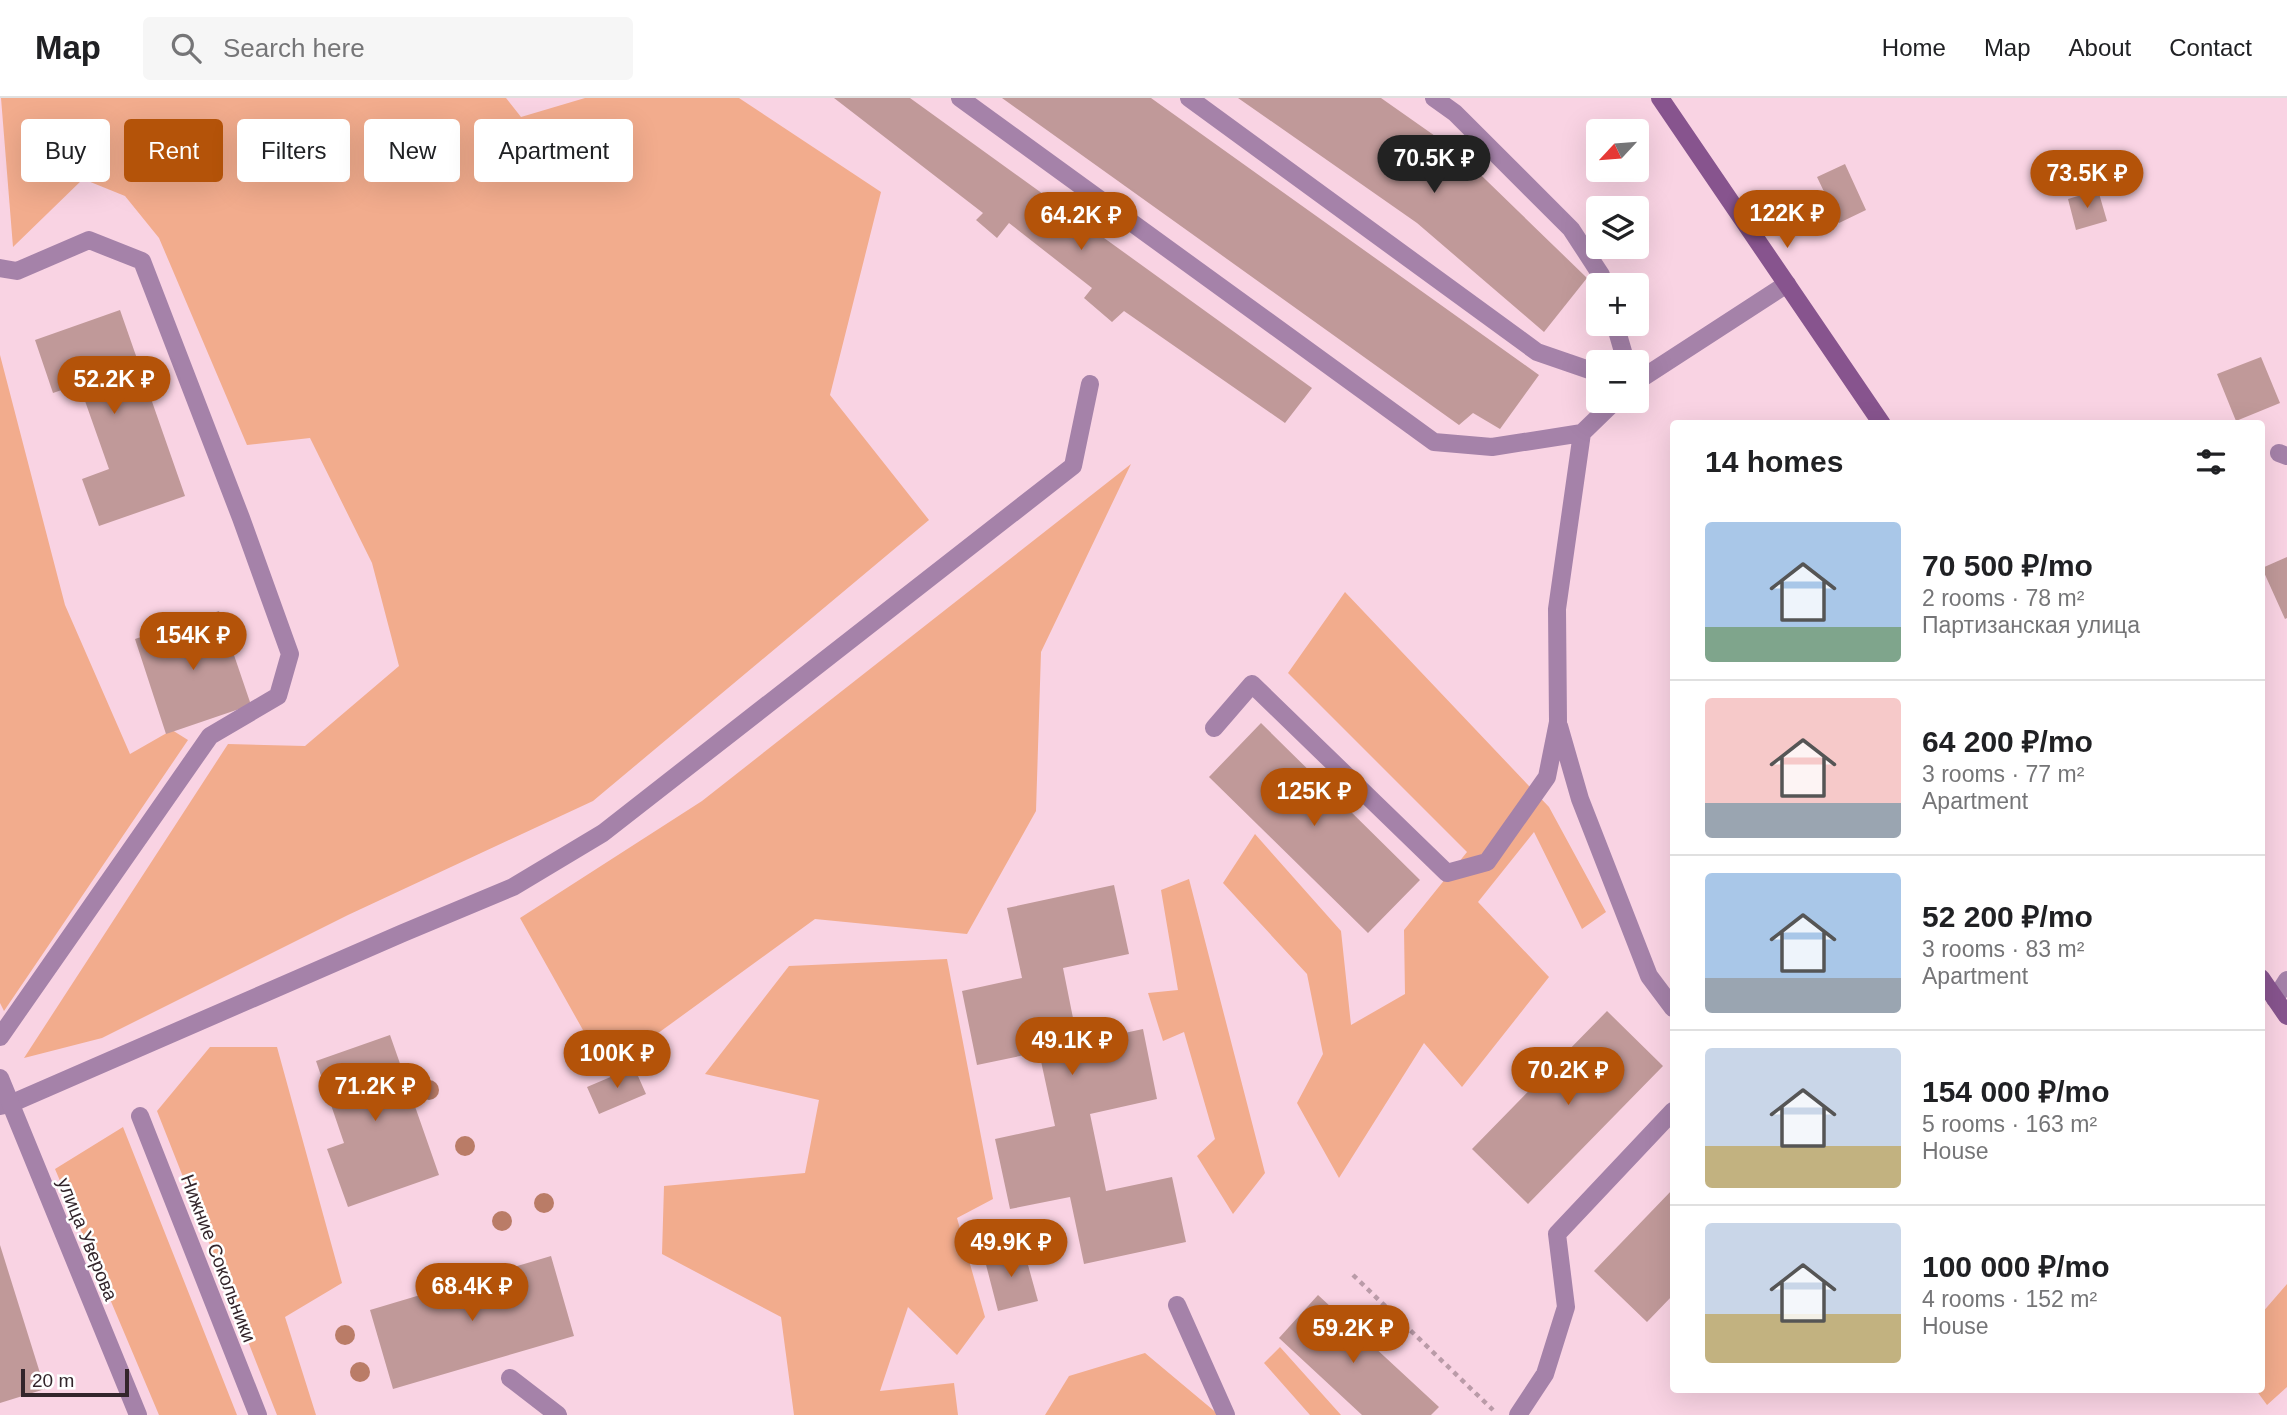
<!DOCTYPE html>
<html lang="en">
<head>
<meta charset="utf-8">
<style>
	:root { --surface:#fff; --page:#f6f6f6; --text:#202124; --muted:#757577; --line:#e0e0e0; --accent:#b45309 }
	body { margin:0; font-family:Arial,sans-serif; background:var(--page); color:var(--text); height:100vh; display:flex; flex-direction:column; font-size:26px; white-space:nowrap }
	* { box-sizing:border-box; margin:0 }
	p { font-size:23px; color:var(--muted) }
	.icon { flex:none; width:38px; height:38px; fill:none; stroke:currentColor; stroke-width:2; stroke-linecap:round; stroke-linejoin:round }
	.map { position:relative; flex:1; overflow:hidden }
	.sheet { position:absolute; left:1670px; top:322px; width:595px; height:973px; display:flex; flex-direction:column; background:var(--surface); border-radius:7px; box-shadow:0 7px 28px #0002 }
	.sheet>* { flex:none }
	.guide { position:absolute; left:21px; top:21px; width:665px; height:63px; display:flex; gap:14px }
	.needle { width:46px; rotate:244deg }
	.fabs { position:absolute; left:1586px; top:21px; display:grid; gap:14px }
	.fabs a { display:grid; place-items:center; width:63px; height:63px; border-radius:7px; background:var(--surface); box-shadow:0 7px 28px #0002; font-size:35px }
	.scale { position:absolute; left:21px; bottom:18px; width:108px; box-sizing:border-box; padding-left:7px; border:4px solid #33252b; border-top:0; font-size:19px; line-height:24px; white-space:nowrap; color:#33252b; -webkit-text-stroke:5px #fff; paint-order:stroke }
	.price { position:absolute; translate:-50% -60px; padding:0 16px; border-radius:24px; background:var(--accent); color:#fff; font-size:23px; line-height:46px; filter:drop-shadow(0 2px 4px #0008) }
	.price::after { content:''; position:absolute; left:50%; top:42px; width:21px; height:16px; margin-left:-10px; background:inherit; clip-path:polygon(0 0,100% 0,50% 100%) }
	.price.selected { background:#222; color:#fff }
	ul { padding:0; list-style:none }
	li { display:flex; align-items:center; gap:21px; height:175px; padding:0 35px }
	li+li { border-top:2px solid var(--line) }
	li span { display:grid; place-items:center; flex:none; width:196px; height:140px; border-radius:7px; color:#555 }
	li>.icon { margin-inline-start:auto }
	span .icon { width:84px; height:84px; fill:#fffc; stroke-width:1 }
	li b { font-size:30px }
	h2 { display:flex; justify-content:space-between; align-items:center; height:84px; padding:0 35px; font-size:30px }
	.tag { padding:0 24px; border-radius:7px; background:var(--surface); box-shadow:0 7px 28px #0002; font-size:24px; line-height:63px }
	.tag.selected { background:var(--accent); color:#fff }
	header { display:flex; align-items:center; gap:42px; box-sizing:border-box; height:98px; padding:0 35px; background:var(--surface); border-bottom:2px solid var(--line) }
	header strong { font-size:33px }
	nav { display:flex; gap:38px; margin-inline-start:auto; font-size:24px }
	.search { width:490px; height:63px; background:var(--page); display:flex; align-items:center; gap:18px; box-sizing:border-box; padding:0 24px; border-radius:7px; color:var(--muted); font-size:26px }
	.map>svg:first-child { display:block }
	.green { fill:#f2ac8d }
	.building { fill:#c09999 }
	.lines { fill:none; stroke-linecap:round; stroke-linejoin:round }
	.path { stroke:#ba9ba8; stroke-width:4.5; stroke-dasharray:5 5; stroke-linecap:butt }
	.lane { stroke:#a582a9; stroke-width:18 }
	.street { stroke:#a582a9; stroke-width:18 }
	.secondary { stroke:#87548e; stroke-width:18 }
	.tree { fill:#ba7c67 }
	.labels { text-anchor:middle; stroke-width:5; stroke-linejoin:round; paint-order:stroke }
	.street-label { font-size:19px; fill:#33252b; stroke:#fff }
</style>
</head>
<body>
<header>
<strong>Map</strong>
<div class="search"><svg class="icon" aria-label="search" viewBox="0 0 24 24"><circle cx="10" cy="10" r="6"/><path d="M15 15l6 6"/></svg>Search here</div>
<nav><a>Home</a><a>Map</a><a>About</a><a>Contact</a></nav>
</header>
<div class="map">
<svg width="2287" height="1317" viewBox="0 0 2287 1317">
	<rect width="100%" height="100%" fill="#f9d3e3"/>
	<path class="green" d="M1,0H506L521,19L585,0H739L881,94L830,297L929,422L593,703L348,817L102,940L24,960L228,646L305,648L399,568L372,465L310,340L247,347L159,140L125,98L83,81L13,149Z
		M0,257L65,507L130,656L172,632L188,642L4,913L0,905Z
		M1131,366L1041,554L1036,713L967,836L815,821L606,973L520,820L702,703Z
		M1345,494L1549,709L1606,814L1582,831L1534,734L1478,804L1549,879L1462,989L1424,945L1339,1080L1297,1005L1323,956L1307,876L1223,785L1255,736L1341,833L1351,927L1405,896L1404,832L1467,754L1288,575Z
		M1189,781L1265,1075L1233,1116L1197,1058L1215,1041L1184,934L1163,943L1148,895L1178,892L1161,792Z
		M947,861L993,1101L957,1120L985,1219L957,1257L908,1209L880,1293L954,1285L958,1317H794L781,1219L662,1156L664,1088L805,1075L819,1002L705,976L789,868Z
		M210,949H277L342,1185L285,1219L316,1317H277L157,1013Z
		M123,1029L237,1317H159L55,1071Z
		M2287,1186V1289L2267,1307L2256,1292H2261V1216Z
		M1280,1249L1341,1317H1310L1264,1265Z
		M1145,1255L1219,1317H1045L1069,1278Z"/>
	<path class="building" d="M834,0H910L1312,290L1285,325L1124,213L1112,224L1084,200L1092,190L1009,125L997,140L976,122L983,115Z
		M1002,0H1151L1539,277L1500,331L1473,315L1459,327Z
		M1238,0H1381L1455,52L1587,180L1544,234L1417,125Z
		M1845,66L1866,112L1839,125L1817,79Z
		M2098,92L2107,123L2076,132L2068,101Z
		M120,212L185,398L99,428L82,381L109,371L79,286L53,295L35,242Z
		M2261,259L2280,305L2236,323L2217,276Z
		M2287,459V520L2285,521L2262,470Z
		M219,513L251,607L166,636L135,541Z
		M1261,625L1420,782L1368,835L1209,679Z
		M1114,787L1129,856L1063,870L1078,945L1143,931L1157,1001L1090,1016L1106,1093L1172,1079L1186,1144L1084,1166L1070,1099L1010,1111L995,1041L1055,1028L1039,954L977,967L962,893L1022,880L1007,810Z
		M1607,913L1663,968L1528,1106L1472,1051Z
		M390,937L439,1077L348,1109L327,1051L344,1045L316,963Z
		M634,969L646,996L599,1016L587,989Z
		M1673,1091V1197L1647,1224L1594,1173Z
		M0,1147L45,1291L0,1305Z
		M1023,1149L1038,1203L998,1213L984,1159Z
		M551,1158L574,1238L393,1291L370,1212Z
		M1318,1197L1439,1309L1431,1317H1362L1279,1240Z"/>
	<g class="lines">
		<path class="path" d="M1353,1177L1493,1312"/>
		<path class="lane" d="M960,0L1434,344L1492,349L1582,335
			M1189,0L1537,254L1598,275
			M1434,0L1455,15L1571,131L1601,177L1604,187
			M0,170L17,173L89,142L142,163L241,420L290,556L278,598L210,638L0,939
			M1615,226L1626,264
			M1636,284L1787,186
			M2279,355L2287,358
			M1559,628L1580,701L1649,878L1673,910
			M1214,630L1252,586L1447,775L1487,764L1547,679L1558,624L1557,511L1582,335L1615,303
			M0,1008L10,1006L403,835L513,789L603,735L1073,368L1090,286
			M1177,1207L1226,1317
			M510,1280L558,1317
			M1518,1317L1545,1276L1566,1209L1557,1136L1673,1013"/>
		<path class="street" d="M2275,901L2287,882
			M0,980L138,1317
			M140,1018L258,1317"/>
		<path class="secondary" d="M1660,0L1882,326
			M2261,880L2287,918"/>
	</g>
	<g class="tree">
		<circle cx="429" cy="992" r="10"/>
		<circle cx="465" cy="1048" r="10"/>
		<circle cx="544" cy="1105" r="10"/>
		<circle cx="502" cy="1123" r="10"/>
		<circle cx="345" cy="1237" r="10"/>
		<circle cx="360" cy="1274" r="10"/>
	</g>
	<g class="labels">
		<g class="street-label">
			<text transform="translate(88 1141) rotate(68)" y="7">улица Уверова</text>
			<text transform="translate(219 1160) rotate(69)" y="7">Нижние Сокольники</text>
		</g>
	</g>
</svg>
<div class="fabs">
<a><svg class="needle" viewBox="-14 -14 28 28"><path d="M0-13l5 13h-10z" fill="#e53935"/><path d="M0 13l5-13h-10z" fill="#757577"/></svg></a>
<a><svg class="icon" aria-label="layers" viewBox="0 0 24 24"><path d="M12 4l9 5-9 5-9-5zM3 14l9 5 9-5"/></svg></a>
<a>+</a>
<a>−</a>
</div>
<div class="scale">20 m</div>
<b class="price selected" style="left:1434px;top:97px">70.5K ₽</b>
<b class="price" style="left:2087px;top:112px">73.5K ₽</b>
<b class="price" style="left:1787px;top:152px">122K ₽</b>
<b class="price" style="left:1081px;top:154px">64.2K ₽</b>
<b class="price" style="left:114px;top:318px">52.2K ₽</b>
<b class="price" style="left:193px;top:574px">154K ₽</b>
<b class="price" style="left:1314px;top:730px">125K ₽</b>
<b class="price" style="left:1072px;top:979px">49.1K ₽</b>
<b class="price" style="left:617px;top:992px">100K ₽</b>
<b class="price" style="left:1568px;top:1009px">70.2K ₽</b>
<b class="price" style="left:375px;top:1025px">71.2K ₽</b>
<b class="price" style="left:1011px;top:1181px">49.9K ₽</b>
<b class="price" style="left:472px;top:1225px">68.4K ₽</b>
<b class="price" style="left:1353px;top:1267px">59.2K ₽</b>
<div class="guide">
<a class="tag">Buy</a>
<a class="tag selected">Rent</a>
<a class="tag">Filters</a>
<a class="tag">New</a>
<a class="tag">Apartment</a>
</div>
<section class="sheet">
<h2>14 homes<svg class="icon" aria-label="filters" viewBox="0 0 24 24"><path d="M4 7h16M4 17h16"/><circle cx="9" cy="7" r="2"/><circle cx="15" cy="17" r="2"/></svg></h2>
<ul>
<li><span style="background:linear-gradient(#a9c7e8 75%,#7fa58c 0)"><svg class="icon" aria-label="home" viewBox="0 0 24 24"><path d="M3 11l9-7 9 7M6 9v11h12V9"/></svg></span><div><b>70 500 ₽/mo</b><p>2 rooms · 78 m²</p><p>Партизанская улица</p></div></li>
<li><span style="background:linear-gradient(#f6c9c9 75%,#9aa5b1 0)"><svg class="icon" aria-label="home" viewBox="0 0 24 24"><path d="M3 11l9-7 9 7M6 9v11h12V9"/></svg></span><div><b>64 200 ₽/mo</b><p>3 rooms · 77 m²</p><p>Apartment</p></div></li>
<li><span style="background:linear-gradient(#a9c7e8 75%,#9aa5b1 0)"><svg class="icon" aria-label="home" viewBox="0 0 24 24"><path d="M3 11l9-7 9 7M6 9v11h12V9"/></svg></span><div><b>52 200 ₽/mo</b><p>3 rooms · 83 m²</p><p>Apartment</p></div></li>
<li><span style="background:linear-gradient(#c9d6e8 70%,#c2b280 0)"><svg class="icon" aria-label="home" viewBox="0 0 24 24"><path d="M3 11l9-7 9 7M6 9v11h12V9"/></svg></span><div><b>154 000 ₽/mo</b><p>5 rooms · 163 m²</p><p>House</p></div></li>
<li><span style="background:linear-gradient(#c9d6e8 65%,#c2b280 0)"><svg class="icon" aria-label="home" viewBox="0 0 24 24"><path d="M3 11l9-7 9 7M6 9v11h12V9"/></svg></span><div><b>100 000 ₽/mo</b><p>4 rooms · 152 m²</p><p>House</p></div></li>
</ul>
</section>
</div>
</body>
</html>
